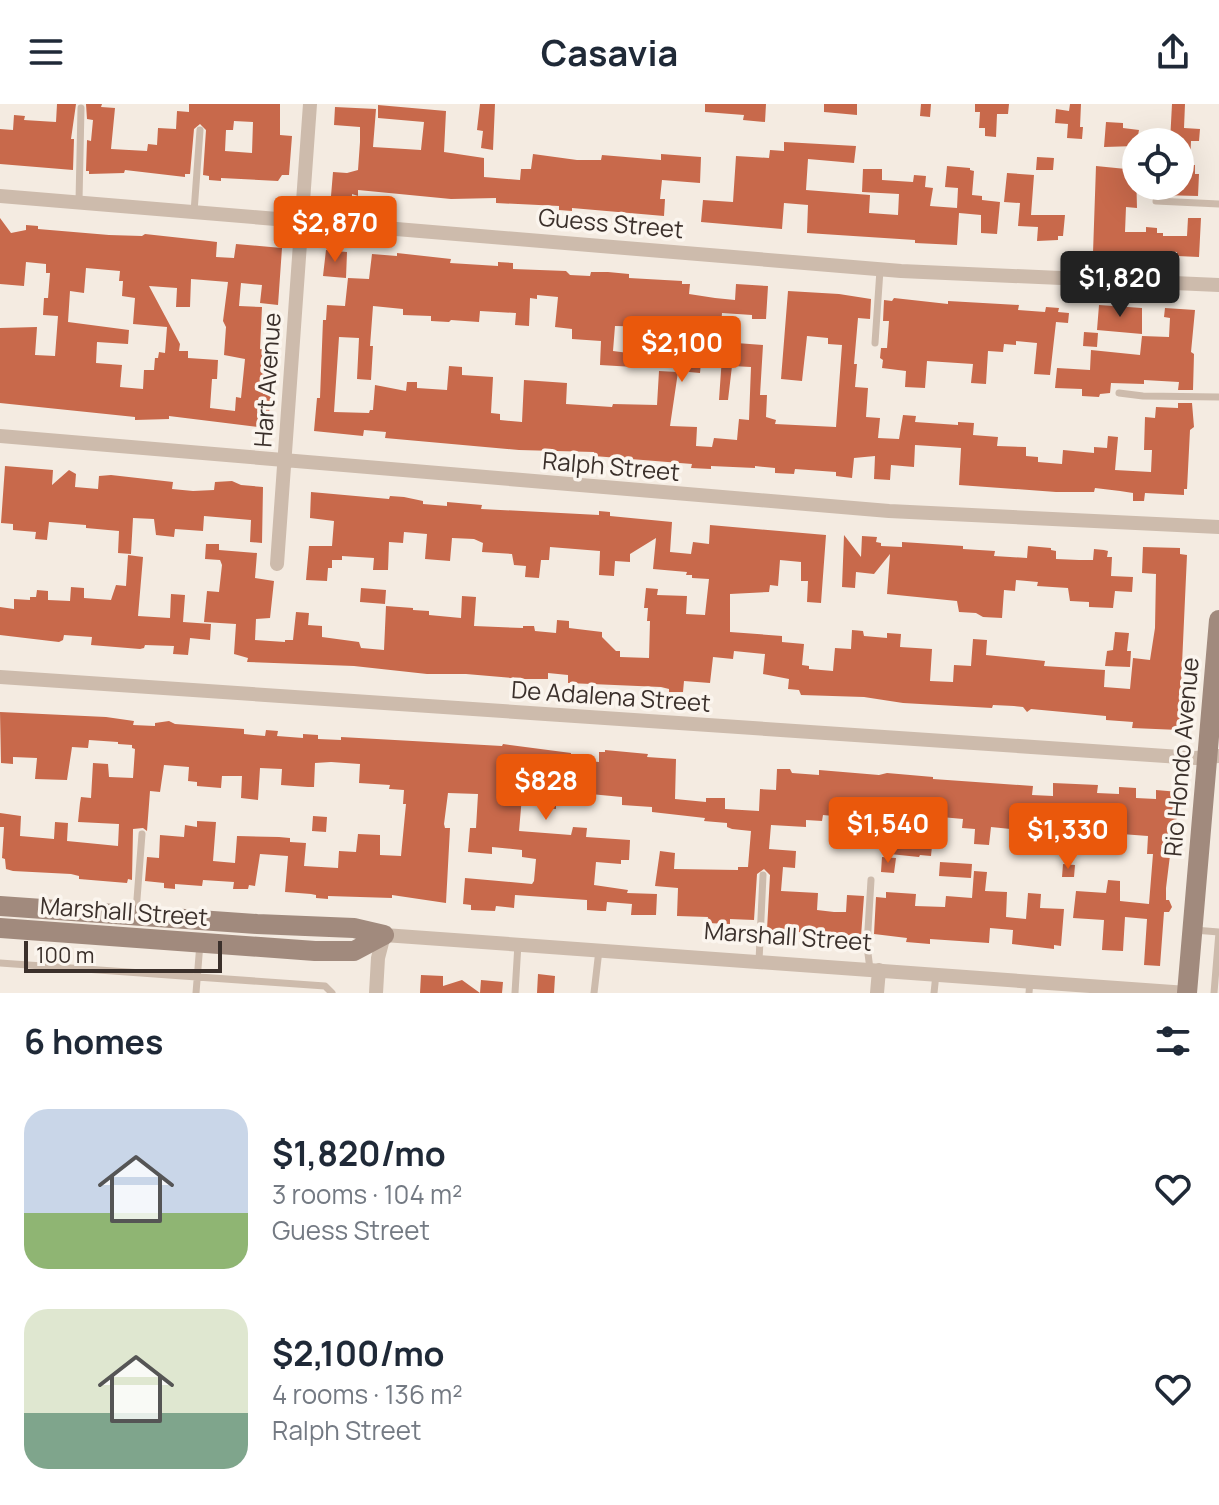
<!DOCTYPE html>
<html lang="en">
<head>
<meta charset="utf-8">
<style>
	:root { --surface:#fff; --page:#f2f2f3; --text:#1f2937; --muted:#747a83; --accent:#ea580c }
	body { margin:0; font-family:Manrope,sans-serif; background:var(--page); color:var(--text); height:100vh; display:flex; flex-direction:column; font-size:30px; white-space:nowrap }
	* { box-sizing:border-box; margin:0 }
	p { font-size:26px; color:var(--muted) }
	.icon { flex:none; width:44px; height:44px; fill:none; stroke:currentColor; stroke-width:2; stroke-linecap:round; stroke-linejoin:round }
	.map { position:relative; height:889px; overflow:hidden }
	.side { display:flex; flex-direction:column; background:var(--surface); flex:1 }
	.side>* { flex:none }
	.controls { position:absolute; left:1122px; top:24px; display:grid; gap:16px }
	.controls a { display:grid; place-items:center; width:72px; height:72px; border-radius:50%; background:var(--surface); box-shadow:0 8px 32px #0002; font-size:40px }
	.scale { position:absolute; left:24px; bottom:20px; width:198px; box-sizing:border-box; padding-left:8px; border:4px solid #3b302b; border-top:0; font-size:22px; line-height:28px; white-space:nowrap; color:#3b302b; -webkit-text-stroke:6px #fbf5ee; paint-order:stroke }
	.price { position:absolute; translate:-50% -68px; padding:0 18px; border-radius:8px; background:var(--accent); color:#fff; font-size:26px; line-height:52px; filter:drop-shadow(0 2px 4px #0008) }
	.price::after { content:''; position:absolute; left:50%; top:48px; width:24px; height:18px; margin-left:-12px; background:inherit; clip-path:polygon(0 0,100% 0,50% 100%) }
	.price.selected { background:#222; color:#fff }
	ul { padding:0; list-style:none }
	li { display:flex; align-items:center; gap:24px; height:200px; padding:0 24px }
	li span { display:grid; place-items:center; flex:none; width:224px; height:160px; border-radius:24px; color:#555 }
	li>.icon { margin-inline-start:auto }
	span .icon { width:96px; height:96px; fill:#fffc; stroke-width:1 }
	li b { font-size:34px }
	h2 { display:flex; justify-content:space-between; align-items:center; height:96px; padding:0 24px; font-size:34px }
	header { display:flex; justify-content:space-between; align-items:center; height:104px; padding:0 24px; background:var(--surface); font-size:36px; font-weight:700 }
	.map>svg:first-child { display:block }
	.building { fill:#c8694b; fill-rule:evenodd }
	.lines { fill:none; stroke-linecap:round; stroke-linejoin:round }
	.lane { stroke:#cdbbac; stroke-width:7 }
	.street { stroke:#cdbbac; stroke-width:14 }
	.secondary { stroke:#a18a7d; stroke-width:20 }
	.labels { text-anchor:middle; stroke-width:7; stroke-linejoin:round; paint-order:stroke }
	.street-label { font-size:24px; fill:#3b302b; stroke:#fbf5ee }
</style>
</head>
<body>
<header><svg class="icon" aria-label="menu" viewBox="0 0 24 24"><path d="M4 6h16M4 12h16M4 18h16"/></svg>Casavia<svg class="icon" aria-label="share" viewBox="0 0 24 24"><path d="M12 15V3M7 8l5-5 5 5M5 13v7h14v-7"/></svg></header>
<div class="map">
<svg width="1219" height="889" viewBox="0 0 1219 889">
	<rect width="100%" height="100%" fill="#f4ebe1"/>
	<path class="building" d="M57,0H76L71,35H74L73,66L0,60V25L13,26L14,11L25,12L24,16L56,18Z
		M86,0H102L101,3L115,4L111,45L147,47L148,40L157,41L158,24L176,25L177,7L189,8V0H280V31L292,32L289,71H282L278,77L221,74V77L209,76V72L203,71L206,26L200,20L194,25L190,70H185V73L125,66L124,69L89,70V67H86L87,36L91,37L93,16L87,15ZM234,17L253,18L252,49L225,47L226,26H233Z
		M480,0H495L493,46L481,44L483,27L477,26Z
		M705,0H766L765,18L743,16L744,11L705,8Z
		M824,0H857V11L824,8Z
		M921,0H931L930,13L920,12Z
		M975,0H1009L1008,10H997L996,33L985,32V24H979L980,8H975Z
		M1070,0H1081L1080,23H1083L1082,35L1067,34L1068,20L1055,19L1056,5L1069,7Z
		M1172,0H1185L1184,24L1200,25L1199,37H1191L1190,61H1195V70H1199L1198,92L1160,91V82H1180V38H1170Z
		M378,1L446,7L444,48L484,54V73L520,76L521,65H531L533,50L577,56H601L602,51L661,56V50L701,53L700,79L662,76L660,95H665L664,112L572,104V107L559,106V102L496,99V94L451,95L358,86V92L352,90V94L331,92L333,68L347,69L358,66L360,38V23L334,21L335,3L376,5L373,43L421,46L424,18L378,14Z
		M1106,18L1123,19V24L1139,26L1136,42L1104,43Z
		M784,38L856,42L854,59L808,55L806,86L870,91L869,109L898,111L899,90L862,88L863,65H882V76L913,78L914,71L926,72L925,83L933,84L930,102L957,104L958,84L945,83L947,62L970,64V66L974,67L972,91L982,92V96L1000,98L997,130L981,129V111L959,109L957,141L915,139V136L807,129L808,101L784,99L782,125L701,118L703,96L733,98L736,52L769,54L770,46L784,47Z
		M1037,53L1054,54L1053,66H1036Z
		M1096,62L1136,66L1137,104L1126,103L1125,128H1146V123L1157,124V129H1163V132H1187L1188,114H1201L1199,153L1177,152V148L1156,147V151L1093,149Z
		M1007,69L1034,71L1031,111H1065L1063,132H1058V136L1037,137L1038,123L1018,122L1020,99L1004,98Z
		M0,114L11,129L26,126V121L38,122V125L109,131L142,132L145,130L209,137L217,138L216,153L234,154L236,140L282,144L278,201L260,199L262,181L241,179L239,202L262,203L260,245L269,246L263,290H268L271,294L267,324L169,312V315L135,316V313L0,299V224L37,223L35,251L55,252L58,212L43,211L44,194H48L50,169H46V160L26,158L24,182L0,180ZM86,164L120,167L119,177H123L122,192L135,194L133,220L167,223L165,249L159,248L158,254H155L154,266H144L143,285L120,283L122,261L96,259L97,238L128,240L129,226L68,218L70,187L84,189ZM191,175L228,178L223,217L226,223L224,251L245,255L241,294L236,293L235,307L210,304L212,275H217L218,256L188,254V247H179L180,240L149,182L177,184L176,203H190Z
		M326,146L347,148L346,174L323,172Z
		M397,149L451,155L450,159L498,162V158L513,159V165L566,167L570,171L590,172L591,168H608L629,170V174L682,177V180H690L689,190L715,194L735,196L736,180L768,182L766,215H752V211L722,209L720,239L703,237L700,269L689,268L690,241L659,238L660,223L615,222L613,247L652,252L651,264L600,261L601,237L572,235V225L555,223L558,193L537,191V195L530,194L529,222L515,221L516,209L480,207L479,218L451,216L449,218L431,217V212L403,211V205L373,202L370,242H373L371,276L357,275L359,234L339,233L334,308L369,309L370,306H373L375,281L406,287L407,278H417V284L447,286L449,262L462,263V271L493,273L491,309L500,310V316L522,318L524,276L567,279L566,300L612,303L613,300L657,301L659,267L678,268L670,322L697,323L696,342L712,343L714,334L737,336L739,315L749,316L751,263L732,262L728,296H719L723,238L763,241L760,291H767L766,313L776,316L775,320L836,323L842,241L828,240V234L807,232L802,277L781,275L788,187L839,190L871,195L870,215L858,214L854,260H857L855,283L868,284L866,313L880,314L878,334L899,335L903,311L916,312L915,318L958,321V318L974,319L973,331L998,333L997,342L1026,343V352L1038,353V358L1062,360L1063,346L1094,349V343L1107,344L1108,332L1118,333L1115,366L1151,368L1152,346H1144L1145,313L1155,314L1156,303L1178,304V299H1192L1194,323L1190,326L1187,385H1184V391L1145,389L1144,397H1133V389L1120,387L1095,384L1094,388H1056L959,381L961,344L915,341L914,363L891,361L890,376L874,375L875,352L854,354L852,374L836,372V368L795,365L794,370L775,369V364L755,362V364L711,362V365L691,364L692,360L594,352V348L519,346L385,334L386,328L364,326L363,332L314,327L317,294H320L323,216H326L327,201L345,202L348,174L369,175L372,150L397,152Z
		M894,194L948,200V197L1019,201L1018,206L1045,208L1046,203L1059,204L1058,208L1069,209L1068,219L1056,218L1050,271L1034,270L1037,239L1016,237V241L1004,240L1003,248L988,247L986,280L971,279L973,260L927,257L925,284L905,283L906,267L882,264L883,256L880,254L881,244H887L889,217H883L884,196L892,197Z
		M1099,201L1142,204V230L1097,226Z
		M1165,204L1195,206L1191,248L1194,250L1193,286H1178L1179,278L1144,276V280L1111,279L1110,289L1100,290L1099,293L1082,292V285L1055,284L1057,264L1090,266L1091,246L1140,251L1142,232L1169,233L1170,214L1164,213Z
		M1084,228L1098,229L1097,243L1083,242Z
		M5,362L53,366L52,381L69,366L76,370L75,383L98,385L99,372L111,371L173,378L172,385L193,387L214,386L215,378L232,377L241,381L263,383L262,439L250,438L251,416L204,412L203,427L175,425L174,433L156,431L154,415L133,414L131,450L118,449L119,427L86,424V421L49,418L47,436L35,435L36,428L13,426V420L1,419Z
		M311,388L389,395L390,392L404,393L423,397V400L447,402V398L482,401L481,405L599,411V407L610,408V412L672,418L670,448L691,450L693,438L709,440L710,421L826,431L821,499L807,498L808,477H801V458L780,456L778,482L770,481L769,488L730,490V528L782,532V538L804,540L802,561L809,562V565L833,567L835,544L851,545L852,526L863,527L864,532L887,534V529L901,530L900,543L932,545L930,577L953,578L954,561L971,562L973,535L987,536L986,551L1045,557L1044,562L1105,566L1104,583L1130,585L1133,554L1150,556L1155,524L1156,470L1142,469L1143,443L1180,444V450L1187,451L1179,626L1132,624L1133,618L1106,616V612L1031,605L1027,608L1023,603L1014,602L993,601L992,604L903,599L864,593L801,591L799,586L788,585L789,575L763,570L765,550L734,547L733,555L713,553L710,579L684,577L683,588H669V585L661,583L568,579V571L548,569V575H523L466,570H427L354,562L247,558L248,554L234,550L236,520L204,518L207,487L219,488L222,461L220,456L205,455L206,440H219V446L257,449L255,474L274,477L270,514L256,515L255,536L285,538V536H293L296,508L309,509L308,521L322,522V533L359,538L361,544L384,546L386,502L413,504V506L429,507V511L461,514L462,492L476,493L474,522L523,524V522H534L535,527L556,529L557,516L569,517V524L602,528V533L616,547H620V553L649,554L650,517H647L648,504H644L646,484L658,485L657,491L687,492L686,510L705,511L709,475L692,474V471H686L687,468L653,465L656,434L630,450V458L615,457L614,472L599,471L600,447L550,443L549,456H541L539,474L525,473L526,462L514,461L512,450L482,448L483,439L474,435L452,434L450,457L425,455L427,430L404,428L403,439L389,438L388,466H373L374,454L342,452V456H332V464H328L327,477L306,476L309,442H332L334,417L310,414Z
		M844,431L861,453L862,432L877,433L876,438L881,439V442L902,443V438L963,442V445L995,447L994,452L1027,454L1028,442L1051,444V446L1056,447V455L1079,456H1093L1094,445L1104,446L1108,447L1107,453H1112L1111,472L1133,473L1132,488L1115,487L1113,504L1089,503V498L1070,497L1068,484L1037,482L1038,478L1016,476L1015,487L1004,486L1002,514L983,513L976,509L959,508L957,497L887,490L890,450L874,470L856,468L855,484L842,483Z
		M128,451L143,453L138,512L170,514L171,490L185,491L183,518L211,520L210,536L190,534L188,551L173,550L174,542L145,541L144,544L140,545L91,541L92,533L64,531L63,536L59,538L0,531V503L14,505V495L30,496V493H36L37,486L48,487V496L70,497L71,483L84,484V494L111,496L116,481L126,482Z
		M361,484L386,486L385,500L360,498Z
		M1115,528L1129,529L1127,547H1131L1130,563L1105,562L1107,547L1113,546Z
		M0,608L106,613L134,617L133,621L155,622V619L169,617L175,620L244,625V630L265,632L266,626L278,627L277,632L303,634V630L318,631V635L341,636V633L502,642L503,640L571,649V653H577V656L599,658V648H605V646L648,650L647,653L676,655L675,695L706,698V694H725V705L759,707L760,685L776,686L777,665H790L792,669L819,671V666L879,671L887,669L933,673V675L1033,682L1032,691L1053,692V679L1098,681L1097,689L1119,690V683L1136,684V694L1156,695V686L1179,688L1175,735H1172L1166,784V796H1169L1172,803L1169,808H1164L1160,862L1144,861L1147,815L1125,813L1123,847L1102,846L1104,816L1073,814L1076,787L1106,789L1108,776L1120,777V797L1149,800L1153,750H1147L1148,732L1108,729V740L1093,739L1063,734L1064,719L1043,718L1041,742L1030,741L1031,727L991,723L989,741L974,740L975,725L962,724L963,715L941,713L939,732H933L931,752L920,751L919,753L890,750L892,726L876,725L877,719L857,717L856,724L843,723L844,713L823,711L822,717L806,716V723L771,721L769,745L796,747L795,764L783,763L781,787L818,789L817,806L834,808H846L847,791L864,792L861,832L767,826L770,771L764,765L757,770L754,816L730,815V820L707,819L708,813L677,812L678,784L655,782L660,747L675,749L674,765L738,766V763H748L751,727L732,725L727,723V719L704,717L705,714L652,708V703L622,701V693L590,690L589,700L556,697V705L542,704L544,682L523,681L519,727L571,731L573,723L587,724L586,733L630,736L629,756H621V760L596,758L594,781L628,786L627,789L657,790L656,811H631L632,800L607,798L606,807H601L587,806V796L515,791L514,804L496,802L495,807L471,806V801L463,800L465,774L532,780L534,777L536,755L522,753V746L492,743V750L468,748L470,724H476L478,690L448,689L444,720L445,724H450L446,799L392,791V794L328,792V795L316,794V791L311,790L285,788L288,752L260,750L255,782L249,781L248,785H233L234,778L203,776L202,782L175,780V785L164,784V779L145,777L147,753L159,754L160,731L184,733L185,721L197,723V717L216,718L213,757L235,759L237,732L279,733L290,734V738L306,739L304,762L338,764L339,747L356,748L358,730L380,731V751L401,752L406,700H403L404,686L389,685L390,681L359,679L360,660L331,658L315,659L314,683H308L281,681L282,665L260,664L258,696L241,694L242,672H222L221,684L197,682V678L188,677L189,663L164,661L160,688L150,687L147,727L143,724L133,725L132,776L128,775L127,779L79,775V772L71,770L13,767L6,765L5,755L2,754L4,723H0V709L21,712L20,732L54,735L55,718L68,719L67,737L118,742L119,720L78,718L80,699L81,693L91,694L93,659L108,660L109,673L133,674L135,645L132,644V641L118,640V638L89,636L88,644L72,643L67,676L35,675L37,654L13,653V660L1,659Z
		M313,712L327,713L326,728L312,727Z
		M882,753L896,754L894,769L881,768Z
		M940,758L972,760L971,774L939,772Z
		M1063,760L1075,761L1074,773H1062Z
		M974,767L987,768L985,787L1007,788L1006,813L1026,815L1028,789L1041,790L1040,804L1064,805L1061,842L1054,841V845L1012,840L1013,826L990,824L989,839L930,835V840L906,838L907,834L874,830L876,793L886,794V788L916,790L915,802L945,803L946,792L972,794Z
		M538,870L555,872L554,889H537Z
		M421,871L443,872V882L462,876L480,889L481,876L503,878L502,889H420Z"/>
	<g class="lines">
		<path class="lane" d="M79,97L81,4
			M1156,97L1219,100
			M194,108L200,26
			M875,239L880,166
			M1119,289L1143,292L1219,293
			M136,808L142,730
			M1194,826L1219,828L1214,889
			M759,857L763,771
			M0,859L325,882L332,889
			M870,865L867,842L871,776
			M196,889L200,839
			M515,889L518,840
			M594,889L599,846
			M934,889L936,870
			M1029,889L1030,877"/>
		<path class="street" d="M0,92L901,167L1219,181
			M0,332L889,407L1219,423
			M277,460L310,0
			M0,573L1195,654L1219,652
			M376,889L378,854L384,831L1187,889
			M877,889L879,866"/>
		<path class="secondary" d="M0,802L257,820L354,824L384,831
			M0,824L315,847H354L384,831
			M1187,889L1219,516"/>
	</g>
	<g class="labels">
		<g class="street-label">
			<text transform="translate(611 120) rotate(5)" y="8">Guess Street</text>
			<text transform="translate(268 276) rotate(-86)" y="8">Hart Avenue</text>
			<text transform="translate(611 363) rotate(5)" y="8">Ralph Street</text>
			<text transform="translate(611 593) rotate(4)" y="8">De Adalena Street</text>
			<text transform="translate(1182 653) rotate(-85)" y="8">Rio Hondo Avenue</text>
			<text transform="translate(124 808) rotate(4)" y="8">Marshall Street</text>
			<text transform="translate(788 833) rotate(4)" y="8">Marshall Street</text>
		</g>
	</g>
</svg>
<div class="controls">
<a><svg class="icon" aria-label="locate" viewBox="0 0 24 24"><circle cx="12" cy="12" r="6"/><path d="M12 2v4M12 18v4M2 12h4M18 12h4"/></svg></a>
</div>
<div class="scale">100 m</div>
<b class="price" style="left:335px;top:160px">$2,870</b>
<b class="price selected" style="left:1120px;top:215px">$1,820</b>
<b class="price" style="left:682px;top:280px">$2,100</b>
<b class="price" style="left:546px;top:718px">$828</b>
<b class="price" style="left:888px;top:761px">$1,540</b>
<b class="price" style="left:1068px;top:767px">$1,330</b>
</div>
<section class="side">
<h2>6 homes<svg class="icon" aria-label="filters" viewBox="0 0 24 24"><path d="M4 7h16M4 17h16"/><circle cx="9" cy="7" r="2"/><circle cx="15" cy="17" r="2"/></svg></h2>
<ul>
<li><span style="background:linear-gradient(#c9d6e8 65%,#8fb573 0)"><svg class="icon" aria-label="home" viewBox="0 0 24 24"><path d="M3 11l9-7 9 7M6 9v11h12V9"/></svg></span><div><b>$1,820/mo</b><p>3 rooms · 104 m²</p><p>Guess Street</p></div><svg class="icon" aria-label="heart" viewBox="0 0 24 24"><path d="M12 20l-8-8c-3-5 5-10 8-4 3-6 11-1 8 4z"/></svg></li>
<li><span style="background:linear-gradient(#dfe7d0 65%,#7fa58c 0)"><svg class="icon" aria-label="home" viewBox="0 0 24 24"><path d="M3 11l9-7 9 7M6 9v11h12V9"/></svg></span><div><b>$2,100/mo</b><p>4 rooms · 136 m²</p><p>Ralph Street</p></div><svg class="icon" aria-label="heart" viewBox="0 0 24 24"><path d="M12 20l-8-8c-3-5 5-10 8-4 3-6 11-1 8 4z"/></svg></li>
</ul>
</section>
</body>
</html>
